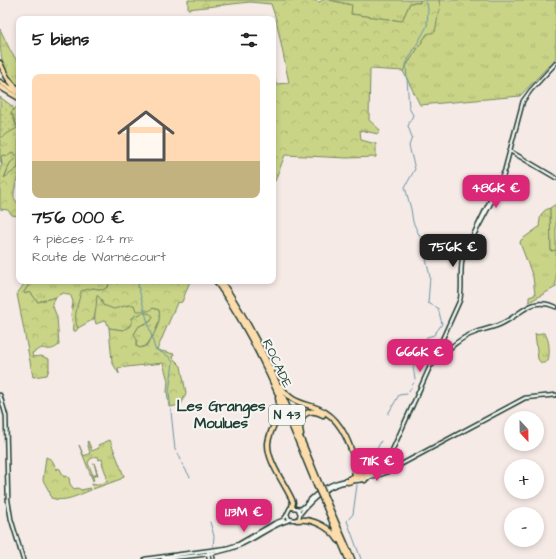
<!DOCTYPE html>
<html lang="fr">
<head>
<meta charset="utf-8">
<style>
	:root { --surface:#fff; --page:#f2f2f2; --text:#222; --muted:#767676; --accent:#db2777 }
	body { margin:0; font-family:"Architects Daughter",sans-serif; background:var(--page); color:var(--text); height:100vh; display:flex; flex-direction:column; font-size:15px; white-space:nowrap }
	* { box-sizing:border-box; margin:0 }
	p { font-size:13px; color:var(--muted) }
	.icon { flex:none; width:22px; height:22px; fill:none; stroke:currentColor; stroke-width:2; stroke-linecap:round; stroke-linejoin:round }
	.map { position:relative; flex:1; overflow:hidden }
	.details { position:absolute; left:16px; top:16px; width:260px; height:268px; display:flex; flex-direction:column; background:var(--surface); border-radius:8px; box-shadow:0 2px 6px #0003 }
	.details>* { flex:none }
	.needle { width:26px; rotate:158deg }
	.buttons { position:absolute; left:504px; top:411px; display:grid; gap:8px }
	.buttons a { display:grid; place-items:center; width:40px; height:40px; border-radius:50%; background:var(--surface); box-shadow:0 2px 6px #0003; font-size:20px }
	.price { position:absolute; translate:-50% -34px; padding:0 9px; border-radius:8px; background:var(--accent); color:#fff; font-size:13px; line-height:26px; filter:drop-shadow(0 1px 2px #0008) }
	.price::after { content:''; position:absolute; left:50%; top:24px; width:12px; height:9px; margin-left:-6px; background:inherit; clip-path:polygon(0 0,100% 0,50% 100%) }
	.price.active { background:#222; color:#fff }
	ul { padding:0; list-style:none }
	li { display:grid; align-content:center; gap:8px; height:212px; padding:0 16px }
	li span { display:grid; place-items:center; height:124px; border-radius:8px; color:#555 }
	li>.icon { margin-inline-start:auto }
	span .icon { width:72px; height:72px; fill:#fffc; stroke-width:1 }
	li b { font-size:17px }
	h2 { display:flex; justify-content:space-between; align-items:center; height:48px; padding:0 16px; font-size:17px }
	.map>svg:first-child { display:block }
	.grass { fill:url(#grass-tufts); stroke:#74885e }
	.forest { fill:url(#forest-crowns); stroke:#74885e }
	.garden { fill:url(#garden-dots); stroke:#74885e }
	.pitch { fill:#c9d487; stroke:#74885e }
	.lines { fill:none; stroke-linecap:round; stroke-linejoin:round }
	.stream { stroke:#6894a9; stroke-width:1 }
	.secondary-casing { stroke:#1f3d34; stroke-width:5.5 }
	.highway-casing { stroke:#1f3d34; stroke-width:7 }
	.secondary { stroke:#f6f6f2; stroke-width:2.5 }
	.highway { stroke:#fddcac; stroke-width:4 }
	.highway-bridge-casing { stroke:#1f3d34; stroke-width:7; stroke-linecap:butt }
	.highway-bridge { stroke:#fddcac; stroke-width:4 }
	.labels { text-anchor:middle; stroke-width:4; stroke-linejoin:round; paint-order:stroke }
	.shield { fill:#f6f6f2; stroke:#60746d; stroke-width:1 }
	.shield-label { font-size:12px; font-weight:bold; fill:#1f3d34 }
	.street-label { font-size:13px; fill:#1f3d34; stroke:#f6f6f2 }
	.quarter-label { font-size:15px; font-weight:bold; fill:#1f3d34; stroke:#f6f6f2 }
</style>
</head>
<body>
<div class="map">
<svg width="556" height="559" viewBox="0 0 556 559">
	<defs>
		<pattern id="grass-tufts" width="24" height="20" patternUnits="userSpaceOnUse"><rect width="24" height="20" fill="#c9d487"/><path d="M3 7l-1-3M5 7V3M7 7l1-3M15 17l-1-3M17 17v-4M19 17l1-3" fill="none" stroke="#acb775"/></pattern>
		<pattern id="forest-crowns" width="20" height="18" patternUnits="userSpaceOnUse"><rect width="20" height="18" fill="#c9d487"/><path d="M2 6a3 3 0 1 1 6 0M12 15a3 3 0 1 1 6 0" fill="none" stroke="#acb775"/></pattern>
		<pattern id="garden-dots" width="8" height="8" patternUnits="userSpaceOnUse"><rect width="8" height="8" fill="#c9d487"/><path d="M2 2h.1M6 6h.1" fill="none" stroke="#acb775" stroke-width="1.8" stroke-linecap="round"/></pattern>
	</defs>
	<rect width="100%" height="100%" fill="#f6eae6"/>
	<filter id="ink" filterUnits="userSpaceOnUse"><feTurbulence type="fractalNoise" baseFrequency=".025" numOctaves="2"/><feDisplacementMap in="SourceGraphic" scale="8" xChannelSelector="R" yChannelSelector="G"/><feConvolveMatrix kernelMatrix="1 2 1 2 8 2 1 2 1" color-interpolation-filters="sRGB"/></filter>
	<g filter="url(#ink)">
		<path class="grass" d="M329,0H420V3H410L402,21L351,14V5Z
			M439,0H556V58L520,96L420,105L403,71L427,34L440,5Z
			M0,29L11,52L19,63V86C0,75 0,50 0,29Z
			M19,104L18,168L4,179L10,163L2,165L0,160V138L17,125L11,112L14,110Z
			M550,208L551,251L556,250V287L529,302V297L535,295L533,277L520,243L521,240L539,227C540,218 540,211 550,208Z
			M31,281H107L109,286L103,290L93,288L79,301L76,319L78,328L76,331H74L71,315L73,302L71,296C62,290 61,295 54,298C48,299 43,300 38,302L30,292L25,294L24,292Z
			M97,295L101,299L103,305C118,310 114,307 128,305C137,304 150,307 159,310C162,322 153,337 146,346L140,348L136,346L134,334L139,326L151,321L132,318C132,325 128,327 123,330L109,328L106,320L96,324C93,316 96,304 97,295Z
			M535,333L537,335L541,333H544C550,338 550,354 548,361L544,363H541L538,359Z
			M110,440L124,476L121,479L93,489L92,484L97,485L108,481L106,478L107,477L102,463H103L102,459L99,460L98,456L90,459L88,463L93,475H97L94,463L98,475L92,477L94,479L93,481L79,445L84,456L90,453L87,442L88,441L92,451L99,448L98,445Z"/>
		<path class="forest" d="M188,0H312L320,2L322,0H329L352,5L351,14L402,21L410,3H420V0H439L440,5L435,32L427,34L403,71L370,69L369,120L380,130L378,134L360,130L361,140L376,144V157L347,158L285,155L275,181H273V69L276,84L289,83L276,19L271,4L250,2L188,9Z
			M13,152L16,158L10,163L4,178L18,168L19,158V177L17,178L14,192V198L19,205V218L17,216L12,215L8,210L0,209V167L2,165L1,156L5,155L8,156Z
			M26,281H31L24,292L25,294L30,292L38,302L56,297L52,304L57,317L59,345C53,350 49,350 42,348L32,353L33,357L41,356L49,359V369L47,375L33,377L17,294Z
			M107,281H190L182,302L177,303L157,350L174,354L173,358L181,366L186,393L181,405L169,407L167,391L168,381L163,363L118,368L119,374L112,362L109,328L123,330L129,327L132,323V318C139,314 146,310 153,316L151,321L139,326L134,334L137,340L136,346L140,348L146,346C153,337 162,322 159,310L153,308L149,311H136L134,305H128L114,309L103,305L101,299L97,295L96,308L94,319L78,328C72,317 79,302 81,291L93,288L103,290L109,286Z
			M46,457L52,460L57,470L58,468L60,469L64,477L67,476L69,478L70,484L74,489L78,488L81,490L90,488L91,490C78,495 65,503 51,498L50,493L43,480Z"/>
		<path class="garden" d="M0,97L12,106L14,110L11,112L17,128L0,138Z"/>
		<path class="pitch" d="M556,204V250L551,251L550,208Z"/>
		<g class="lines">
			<path class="stream" d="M467,253L474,241
				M139,281L138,286L155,349L168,356L173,362L169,392L175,450L178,453L181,460
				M415,379L413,367L415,363L429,351V344L426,339L427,337L434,335L442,324L438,308L428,303L430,277L422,241L413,222L411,209L405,187L415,169L409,146L412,137L408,126L413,115L409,108L406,64L427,26L428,9L426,0
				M412,385L414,383
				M409,391L411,388
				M388,414L399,395L407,394
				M181,462L190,477
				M361,472L366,460L378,447L381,441
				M357,485L353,514L347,521L361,559
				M210,522L214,536L213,547"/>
			<defs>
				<path id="secondary" d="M510,151L556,178
					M505,169L523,101L531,90L556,63
					M474,235L500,186L504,174
					M432,365C445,353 457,339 474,333C483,329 494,328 503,323C523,313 531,296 556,307
					M0,395L6,416L8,501L11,519L23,559
					M372,474L381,468
					M374,477L385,473L525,398L556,395
					M355,481C370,480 379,473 387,462L460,300C463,285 459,271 463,256L506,168
					M298,509L300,514L299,518L295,520L289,519L287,514L290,508C294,507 298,510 302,508C307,505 309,500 313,497C324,487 336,481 350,480
					M300,514C312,499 329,484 348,482
					M208,552L209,559
					M212,552L213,559
					M145,559L227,548L239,544L275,523L283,520L287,515
					M163,559C187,556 218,555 240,545C257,538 272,524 290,520"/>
				<path id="highway" d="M0,63C5,74 9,83 19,90
					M0,82L19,93
					M0,87L19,98
					M216,281C260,343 287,415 316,485
					M221,281C264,343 291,415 320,485
					M281,386C292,406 308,402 325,412C345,424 352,452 359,473L357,479L348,482
					M278,398C283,415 270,427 268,443C267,462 286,485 293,502L292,507
					M301,434C297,417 307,406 323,415
					M359,472L363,476L372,474
					M357,475L365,480
					M349,479L355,476L354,469
					M325,497L352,559
					M322,498L348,559
					M297,520C312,518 330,527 338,540"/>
			</defs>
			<use href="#secondary" class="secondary-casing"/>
			<use href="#highway" class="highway-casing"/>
			<use href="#secondary" class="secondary"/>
			<use href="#highway" class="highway"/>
			<defs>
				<path id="highway-bridge" d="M316,485L322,498
					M320,485L325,497"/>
			</defs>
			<use href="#highway-bridge" class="highway-bridge-casing"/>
			<use href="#highway-bridge" class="highway-bridge"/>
		</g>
	</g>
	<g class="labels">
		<rect class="shield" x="269" y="405" width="36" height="20" rx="3"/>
		<g class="shield-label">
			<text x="287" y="419">N 43</text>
		</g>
		<g class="street-label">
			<text transform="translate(278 363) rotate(65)" y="5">ROCADE</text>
		</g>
		<g class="quarter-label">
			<text x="221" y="411">Les Granges<tspan x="221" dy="17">Moulues</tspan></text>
		</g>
	</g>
</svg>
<div class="buttons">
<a><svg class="needle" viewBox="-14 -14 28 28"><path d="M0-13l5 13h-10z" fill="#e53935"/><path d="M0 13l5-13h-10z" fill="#767676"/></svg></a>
<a>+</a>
<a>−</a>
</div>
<b class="price" style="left:496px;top:209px">486K €</b>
<b class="price active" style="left:453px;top:268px">756K €</b>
<b class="price" style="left:420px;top:373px">666K €</b>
<b class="price" style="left:377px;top:482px">711K €</b>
<b class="price" style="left:244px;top:533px">1.13M €</b>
<section class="details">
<h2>5 biens<svg class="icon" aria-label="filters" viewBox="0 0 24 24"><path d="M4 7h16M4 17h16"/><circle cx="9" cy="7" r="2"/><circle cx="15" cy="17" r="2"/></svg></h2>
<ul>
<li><span style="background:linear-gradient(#ffd9b3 70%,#c2b280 0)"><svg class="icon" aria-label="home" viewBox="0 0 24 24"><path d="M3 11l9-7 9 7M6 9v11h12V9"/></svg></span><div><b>756 000 €</b><p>4 pièces · 124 m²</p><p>Route de Warnécourt</p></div></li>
</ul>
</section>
</div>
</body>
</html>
